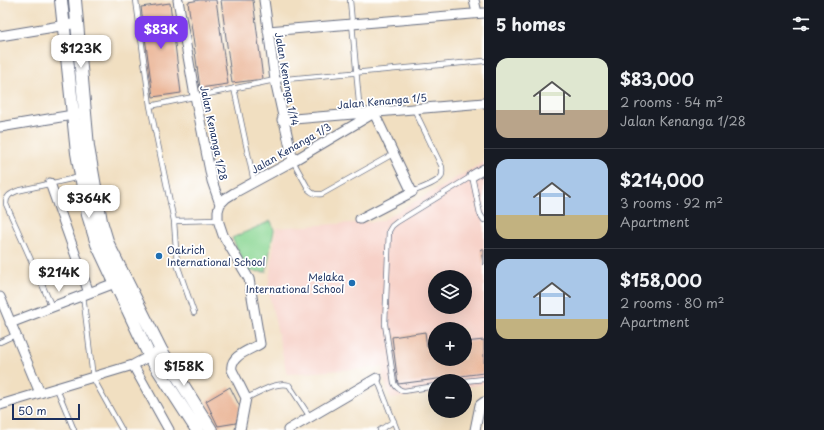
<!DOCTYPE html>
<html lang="en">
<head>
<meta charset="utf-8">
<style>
	:root { --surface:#171b24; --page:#242831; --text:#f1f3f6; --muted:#9ea1a6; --line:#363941; --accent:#7c3aed }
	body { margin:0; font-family:"Playpen Sans",sans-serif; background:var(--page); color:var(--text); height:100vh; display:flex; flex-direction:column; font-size:15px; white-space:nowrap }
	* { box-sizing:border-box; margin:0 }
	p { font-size:13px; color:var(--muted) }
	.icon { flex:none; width:22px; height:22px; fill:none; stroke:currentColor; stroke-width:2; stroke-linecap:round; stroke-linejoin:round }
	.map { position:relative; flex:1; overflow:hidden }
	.details { display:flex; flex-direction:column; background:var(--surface); width:340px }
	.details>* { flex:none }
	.fabs { position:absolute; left:428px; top:270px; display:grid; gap:8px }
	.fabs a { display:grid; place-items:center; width:44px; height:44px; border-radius:50%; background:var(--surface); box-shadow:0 4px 16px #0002; font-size:20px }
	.scale { position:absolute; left:12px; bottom:10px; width:68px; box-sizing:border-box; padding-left:4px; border:2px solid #1b2f5e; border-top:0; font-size:11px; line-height:14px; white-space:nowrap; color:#1b2f5e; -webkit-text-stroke:3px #fff; paint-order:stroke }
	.price { position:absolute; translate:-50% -34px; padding:0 9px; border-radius:8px; background:#fff; color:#222; font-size:13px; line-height:26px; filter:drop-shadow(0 1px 2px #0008) }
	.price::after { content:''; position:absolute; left:50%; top:24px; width:12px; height:9px; margin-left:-6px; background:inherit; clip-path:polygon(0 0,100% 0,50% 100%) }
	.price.selected { background:var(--accent); color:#fff }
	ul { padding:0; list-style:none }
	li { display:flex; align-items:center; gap:12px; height:100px; padding:0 12px }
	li+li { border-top:1px solid var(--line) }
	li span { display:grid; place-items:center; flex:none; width:112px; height:80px; border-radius:12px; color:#555 }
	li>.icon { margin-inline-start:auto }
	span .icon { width:48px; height:48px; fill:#fffc; stroke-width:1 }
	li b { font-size:17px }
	h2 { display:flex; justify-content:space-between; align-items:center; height:48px; padding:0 12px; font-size:17px }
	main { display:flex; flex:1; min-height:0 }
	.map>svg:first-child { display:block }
	.built { fill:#f7d1c8; fill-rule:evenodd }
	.green { fill:#8cd794; stroke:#548379 }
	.building { fill:#ebb79a }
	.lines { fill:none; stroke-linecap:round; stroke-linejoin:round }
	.lane-casing { stroke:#666d81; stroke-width:6 }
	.street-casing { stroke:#666d81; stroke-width:11 }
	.secondary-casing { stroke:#666d81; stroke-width:14 }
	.lane { stroke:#fff; stroke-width:4.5 }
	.street { stroke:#fff; stroke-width:9 }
	.secondary { stroke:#fff; stroke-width:12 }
	.poi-dot { fill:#1f6fb2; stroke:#fff; stroke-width:1.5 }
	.labels { text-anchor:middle; stroke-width:3.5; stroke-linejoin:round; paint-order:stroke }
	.street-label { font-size:10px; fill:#1b2f5e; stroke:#fff }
	.poi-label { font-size:10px; fill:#1b2f5e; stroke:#fff; text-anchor:start }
</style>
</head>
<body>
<main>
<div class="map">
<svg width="484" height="430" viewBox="0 0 484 430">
	<rect width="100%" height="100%" fill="#fff"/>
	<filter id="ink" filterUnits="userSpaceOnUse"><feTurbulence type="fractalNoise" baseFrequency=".025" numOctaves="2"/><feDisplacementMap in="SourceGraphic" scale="8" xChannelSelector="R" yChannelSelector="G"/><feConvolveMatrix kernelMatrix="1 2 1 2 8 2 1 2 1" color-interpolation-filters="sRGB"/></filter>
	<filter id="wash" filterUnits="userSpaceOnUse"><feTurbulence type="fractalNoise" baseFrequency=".012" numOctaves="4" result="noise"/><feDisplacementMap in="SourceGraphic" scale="16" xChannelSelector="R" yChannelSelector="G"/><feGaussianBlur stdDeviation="0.9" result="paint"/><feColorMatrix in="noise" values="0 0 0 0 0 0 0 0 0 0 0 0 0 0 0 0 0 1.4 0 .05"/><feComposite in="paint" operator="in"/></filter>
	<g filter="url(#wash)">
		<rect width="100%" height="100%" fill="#f1dfc1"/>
		<path class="built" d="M484,162V384L465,387V381H435V392L391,399L382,374L384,367L287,374L268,289L276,228L381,221ZM435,277H465V307H435ZM435,329H465V359H435Z"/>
		<path class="green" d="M271,221L274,230L266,272L248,271L232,238Z"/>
		<g id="blocks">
			<path class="building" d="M200,0H216L228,84L200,88L188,2Z
				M221,0H253L263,79L232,83Z
				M170,3L181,93L153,97L141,7Z
				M481,249H484V264L483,265Z
				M425,332L427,347L435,346V359H465V342L484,340V373L398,384L392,337Z
				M230,387L240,407L236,423L218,426L206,401Z"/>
		</g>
	</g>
	<g filter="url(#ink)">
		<use href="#blocks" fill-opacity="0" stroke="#666d81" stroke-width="1"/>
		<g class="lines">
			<defs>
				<path id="lane" d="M136,0L150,106L174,221L218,220
					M350,0L360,114
					M234,88L254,182
					M150,106L275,80L484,61
					M293,161L309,190C313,194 316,195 322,194L393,154
					M412,192C419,189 437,183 441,177C443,174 442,170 442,167L414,109
					M174,221L177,264L194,313
					M83,295L93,378L122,430
					M52,307L6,204C6,196 10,194 17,191L80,177
					M0,342L15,335
					M377,378L397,430
					M465,381L484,379
					M435,386L404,391C399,390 396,388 394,383L385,324L389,231L392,226L397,222L472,176L480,214L484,220
					M57,389L74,430
					M246,398C259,393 276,381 289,385L310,417
					M380,430L394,421"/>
				<path id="street" d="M178,0L195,96L212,181L220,204L218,211V220L223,235L249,279L260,344C250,350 229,356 232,370L246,398L240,430
					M264,0L275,80L293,161
					M474,0L477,13
					M268,31L484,13
					M0,36L78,23
					M282,120L484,103
					M0,127L85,113
					M472,176L484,169
					M50,183L89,293
					M220,204L226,198L234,193L293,161L374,113L412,192L360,219
					M0,297L40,393
					M10,323L115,283
					M133,365L169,430
					M0,405L133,365L161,350
					M288,430L377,378
					M475,430L480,405L484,402"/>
				<path id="secondary" d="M61,0L77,153L88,215L97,244L150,357L197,430
					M75,0L88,147L101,221L108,244L161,350L211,430"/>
			</defs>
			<use href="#lane" class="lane-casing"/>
			<use href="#street" class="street-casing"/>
			<use href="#secondary" class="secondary-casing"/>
			<use href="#lane" class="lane"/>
			<use href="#street" class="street"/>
			<use href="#secondary" class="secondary"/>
		</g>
	</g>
	<g class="poi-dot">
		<circle cx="159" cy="256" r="4"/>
		<circle cx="352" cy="283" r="4"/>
	</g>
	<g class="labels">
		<g class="street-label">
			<text transform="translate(287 79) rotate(80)" y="4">Jalan Kenanga 1/14</text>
			<text transform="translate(382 101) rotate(-5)" y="4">Jalan Kenanga 1/5</text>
			<text transform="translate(214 133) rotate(78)" y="4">Jalan Kenanga 1/28</text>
			<text transform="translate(291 148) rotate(-30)" y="4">Jalan Kenanga 1/3</text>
		</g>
		<g class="poi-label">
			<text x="167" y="254">Oakrich<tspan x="167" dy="12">International School</tspan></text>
			<text x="344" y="281" text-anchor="end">Melaka<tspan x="344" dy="12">International School</tspan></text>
		</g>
	</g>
</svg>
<div class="fabs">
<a><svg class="icon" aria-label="layers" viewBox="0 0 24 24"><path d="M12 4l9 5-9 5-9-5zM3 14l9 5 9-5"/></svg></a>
<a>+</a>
<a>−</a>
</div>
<div class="scale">50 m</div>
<b class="price selected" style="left:161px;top:50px">$83K</b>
<b class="price" style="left:81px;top:69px">$123K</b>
<b class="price" style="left:89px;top:219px">$364K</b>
<b class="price" style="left:59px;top:293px">$214K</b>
<b class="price" style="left:184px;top:387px">$158K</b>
</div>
<section class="details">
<h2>5 homes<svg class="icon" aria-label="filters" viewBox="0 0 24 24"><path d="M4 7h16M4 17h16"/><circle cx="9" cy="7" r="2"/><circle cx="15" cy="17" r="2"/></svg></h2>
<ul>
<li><span style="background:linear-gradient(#dfe7d0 65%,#b9a48a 0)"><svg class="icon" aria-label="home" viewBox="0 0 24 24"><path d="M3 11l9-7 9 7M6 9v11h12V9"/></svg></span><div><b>$83,000</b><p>2 rooms · 54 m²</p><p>Jalan Kenanga 1/28</p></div></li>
<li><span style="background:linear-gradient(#a9c7e8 70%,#c2b280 0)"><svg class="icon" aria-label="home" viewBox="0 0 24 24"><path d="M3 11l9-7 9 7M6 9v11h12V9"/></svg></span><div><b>$214,000</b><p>3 rooms · 92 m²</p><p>Apartment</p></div></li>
<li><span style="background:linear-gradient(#a9c7e8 75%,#c2b280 0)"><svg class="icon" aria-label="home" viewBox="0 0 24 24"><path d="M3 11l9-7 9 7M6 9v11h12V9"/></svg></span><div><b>$158,000</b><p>2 rooms · 80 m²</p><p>Apartment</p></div></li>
</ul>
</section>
</main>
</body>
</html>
